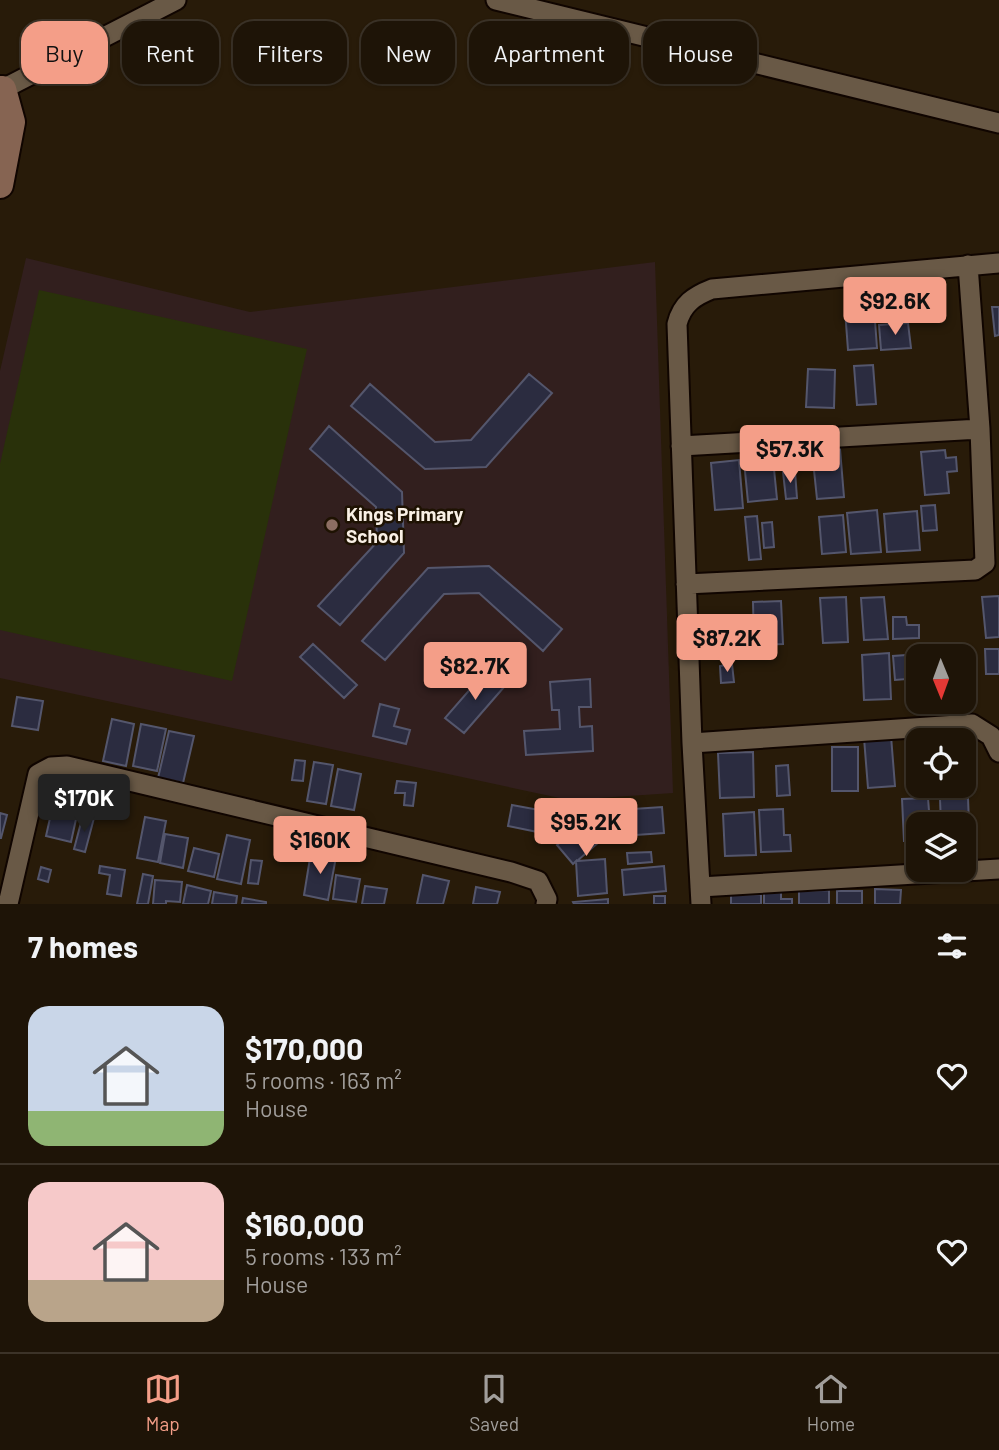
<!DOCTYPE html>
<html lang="en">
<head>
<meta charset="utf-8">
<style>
	:root { --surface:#1e1407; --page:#2b2115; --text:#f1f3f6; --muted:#a19e9b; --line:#3c3328; --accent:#f49e88 }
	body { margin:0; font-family:Barlow,sans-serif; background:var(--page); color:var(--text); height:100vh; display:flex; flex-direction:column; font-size:26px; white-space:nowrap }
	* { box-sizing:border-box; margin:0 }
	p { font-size:23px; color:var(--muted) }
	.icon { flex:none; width:38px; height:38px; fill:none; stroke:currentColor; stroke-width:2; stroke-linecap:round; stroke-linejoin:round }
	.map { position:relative; height:904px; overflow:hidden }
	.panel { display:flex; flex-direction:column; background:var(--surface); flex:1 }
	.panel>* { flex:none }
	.top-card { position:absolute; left:21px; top:21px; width:957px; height:63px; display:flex; gap:14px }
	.needle { width:46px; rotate:179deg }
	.buttons { position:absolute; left:906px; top:644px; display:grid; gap:14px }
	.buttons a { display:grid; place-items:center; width:70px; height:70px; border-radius:14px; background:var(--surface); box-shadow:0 2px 5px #0004,0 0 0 2px var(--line); font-size:35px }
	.price { position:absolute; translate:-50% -60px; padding:0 16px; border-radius:7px; background:var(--accent); color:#111; font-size:23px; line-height:46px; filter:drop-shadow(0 2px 4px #0008) }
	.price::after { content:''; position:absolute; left:50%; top:42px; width:21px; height:16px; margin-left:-10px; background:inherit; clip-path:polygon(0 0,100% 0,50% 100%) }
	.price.active { background:#222; color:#fff }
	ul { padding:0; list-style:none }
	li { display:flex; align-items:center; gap:21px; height:175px; padding:0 28px }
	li+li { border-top:2px solid var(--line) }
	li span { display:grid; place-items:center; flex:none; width:196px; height:140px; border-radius:21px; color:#555 }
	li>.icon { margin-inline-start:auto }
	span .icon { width:84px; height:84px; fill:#fffc; stroke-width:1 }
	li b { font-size:30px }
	h2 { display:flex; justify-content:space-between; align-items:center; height:84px; padding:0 28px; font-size:30px }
	.pill { padding:0 24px; border-radius:21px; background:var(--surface); box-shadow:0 2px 5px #0004,0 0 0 2px var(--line); font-size:24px; line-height:63px }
	.pill.active { background:var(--accent); color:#111 }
	.tabs { display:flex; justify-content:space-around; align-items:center; height:98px; border-top:2px solid var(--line); background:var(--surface); font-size:19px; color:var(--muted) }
	.tabs a { display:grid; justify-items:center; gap:4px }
	.tabs .active { color:var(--accent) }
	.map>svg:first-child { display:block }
	.education { fill:#321f1e }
	.green { fill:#29310a }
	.building { fill:#2b2c40; stroke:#54566c; stroke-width:2 }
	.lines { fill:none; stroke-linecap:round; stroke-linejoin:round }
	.street-casing { stroke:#100500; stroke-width:23 }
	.secondary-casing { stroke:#100500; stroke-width:30 }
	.street { stroke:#695946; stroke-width:19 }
	.secondary { stroke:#866452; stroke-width:26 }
	.education-dot { fill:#8d6e63; stroke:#1e1202; stroke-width:2.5 }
	.labels { text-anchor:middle; stroke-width:5; stroke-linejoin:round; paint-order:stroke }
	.poi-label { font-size:19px; font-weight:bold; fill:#f9f0e5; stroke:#1e1202; text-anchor:start }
</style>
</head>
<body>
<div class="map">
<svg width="999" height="904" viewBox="0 0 999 904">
	<rect width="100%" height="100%" fill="#281b09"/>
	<path class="education" d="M26,258L250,312L655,262L673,793L569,800L0,678V371Z"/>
	<path class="green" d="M39,290L307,349L232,681L0,630V464Z"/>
	<path class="building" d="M874,307L877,348L848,350L845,310Z
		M992,307H999V335L995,336Z
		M908,323L911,348L881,350L879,325Z
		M873,365L876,404L857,405L854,366Z
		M808,369L835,370L834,408L806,407Z
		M529,374L552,393L486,467L425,469L351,406L370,384L435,442L471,440Z
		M329,426L402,492L404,553L340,625L318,606L377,542L376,507L310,449Z
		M840,449L844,497L817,499L812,451Z
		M945,450L946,458L956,457L957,471L947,472L949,493L925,495L921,452Z
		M773,459L777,499L748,502L744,461Z
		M739,460L743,508L715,510L711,463Z
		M795,471L797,498L786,499L783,472Z
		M935,505L937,530L923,531L921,506Z
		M877,510L881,552L851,554L847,513Z
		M917,511L920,550L887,552L884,514Z
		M843,515L846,552L822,554L819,517Z
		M757,516L761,559L749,560L745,517Z
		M772,522L774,547L764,548L762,523Z
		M489,566L562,629L543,651L479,593L444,594L385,660L362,641L428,568Z
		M999,596V637L986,638L982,597Z
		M846,597L848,642L823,643L820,598Z
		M884,597L888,639L864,640L861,598Z
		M781,601L783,644L754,645L753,602Z
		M893,617H906L907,625H919V638L893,639Z
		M313,644L357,685L344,698L300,657Z
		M985,649H999V674H986Z
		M889,653L891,699L864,700L862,655Z
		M920,654L919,678L895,680L893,656Z
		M732,664L734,682L721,683L720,666Z
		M486,671L504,687L464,733L445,718Z
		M590,679L591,707H579L580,727L592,726L593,751L526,755L524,731L560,729L559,710H552L550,682Z
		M17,697L43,701L38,730L12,726Z
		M380,704L399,709L394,726L410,730L406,744L373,736Z
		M112,719L134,724L126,766L103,761Z
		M141,724L166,729L157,771L133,766Z
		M169,731L194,736L183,783L158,778Z
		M891,736L895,786L868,788L864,738Z
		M964,742H976L977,780H964Z
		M832,747H858V791H832Z
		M753,752L754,797L720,798L718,753Z
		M295,760L305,761L303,781L292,780Z
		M314,762L333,765L326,804L307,801Z
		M788,765L790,795L777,796L776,766Z
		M338,769L361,774L354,810L331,806Z
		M397,781L416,783L413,806L404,805L405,793H395Z
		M55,796L80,801L71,842L46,836Z
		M928,798L930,824H919V841H904L902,799Z
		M968,798L969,824H976L977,842L964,843V824H941L940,799Z
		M512,805L561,814L557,836L508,826Z
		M662,807L664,833L621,836L619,810Z
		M783,809L784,835H790L791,851L761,852L759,810Z
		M754,812L756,855L725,856L723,814Z
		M0,813L7,815L1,838H0Z
		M83,815L94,818L85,852L74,849Z
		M145,817L166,821L158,862L137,858Z
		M590,817L606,836L577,861L605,859L607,893L578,896L576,861L573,864L557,845Z
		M165,834L188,838L183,868L160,863Z
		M227,835L250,840L241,884L217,879Z
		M194,848L219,854L214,877L188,871Z
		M311,852L336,857L328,900L304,895Z
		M651,852L652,862L628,864L627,853Z
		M251,860L262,861L258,884L248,883Z
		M100,866L125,870L121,896L107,894L110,875L99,873Z
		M664,866L666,891L624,895L622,870Z
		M41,867L51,870L48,882L38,879Z
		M143,874L153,876L148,904H137Z
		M336,875L360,879L356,902L333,899Z
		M423,875L449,881L443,904H417Z
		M155,880L182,882L180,902L166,901V904H153Z
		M187,885L211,891L208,904H183Z
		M365,886L387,889L384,904H362Z
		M476,887L500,892L497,904H473Z
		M875,889L901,890L900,904H875Z
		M829,890V904H799V891Z
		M837,891H862V904H837Z
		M214,892L237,896L236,904H212Z
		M781,892V899H792V904H764V893Z
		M761,894V904H731V895Z
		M654,896H665V904H654Z
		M243,898L266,902V904H242Z
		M608,899V904H574L573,902Z"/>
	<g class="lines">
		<defs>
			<path id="street" d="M496,0L999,123
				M3,89L176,0
				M681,446L980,429
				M686,584L975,570L985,563L980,429L968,265
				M692,743L972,724L991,736L999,752
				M700,887L999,869
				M8,904L38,774L51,767L67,766L511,872L538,881L547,899L546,904
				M701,904L692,743L677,324C682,304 694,296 712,289L999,263"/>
			<path id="secondary" d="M0,89H3L12,122L0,185"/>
		</defs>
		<use href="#street" class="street-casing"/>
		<use href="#secondary" class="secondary-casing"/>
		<use href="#street" class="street"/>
		<use href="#secondary" class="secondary"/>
	</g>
	<circle class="education-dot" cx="332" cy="525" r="7"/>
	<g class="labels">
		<g class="poi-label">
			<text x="346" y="521">Kings Primary<tspan x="346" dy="22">School</tspan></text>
		</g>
	</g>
</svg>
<div class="buttons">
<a><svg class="needle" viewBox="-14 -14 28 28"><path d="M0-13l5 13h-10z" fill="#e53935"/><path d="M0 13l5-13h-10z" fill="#a19e9b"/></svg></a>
<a><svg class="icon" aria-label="locate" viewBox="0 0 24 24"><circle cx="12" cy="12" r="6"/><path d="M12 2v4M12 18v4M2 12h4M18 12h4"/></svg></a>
<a><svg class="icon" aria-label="layers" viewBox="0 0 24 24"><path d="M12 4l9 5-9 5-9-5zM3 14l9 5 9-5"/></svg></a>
</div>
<b class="price" style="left:895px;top:337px">$92.6K</b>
<b class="price" style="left:790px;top:485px">$57.3K</b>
<b class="price" style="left:727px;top:674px">$87.2K</b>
<b class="price" style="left:475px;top:702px">$82.7K</b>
<b class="price active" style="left:84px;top:834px">$170K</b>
<b class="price" style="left:586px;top:858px">$95.2K</b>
<b class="price" style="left:320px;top:876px">$160K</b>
<div class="top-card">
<a class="pill active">Buy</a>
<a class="pill">Rent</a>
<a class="pill">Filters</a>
<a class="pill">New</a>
<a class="pill">Apartment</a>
<a class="pill">House</a>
</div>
</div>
<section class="panel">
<h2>7 homes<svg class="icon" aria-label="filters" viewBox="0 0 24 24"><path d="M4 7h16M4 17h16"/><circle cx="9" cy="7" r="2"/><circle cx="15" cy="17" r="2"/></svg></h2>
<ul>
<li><span style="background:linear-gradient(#c9d6e8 75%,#8fb573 0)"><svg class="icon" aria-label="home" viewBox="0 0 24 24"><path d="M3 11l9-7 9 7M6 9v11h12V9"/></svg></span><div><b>$170,000</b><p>5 rooms · 163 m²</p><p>House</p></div><svg class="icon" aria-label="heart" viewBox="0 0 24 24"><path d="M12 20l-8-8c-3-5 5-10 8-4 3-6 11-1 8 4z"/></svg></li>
<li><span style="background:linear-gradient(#f6c9c9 70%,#b9a48a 0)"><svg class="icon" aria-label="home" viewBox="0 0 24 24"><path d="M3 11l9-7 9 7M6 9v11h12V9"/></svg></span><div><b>$160,000</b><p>5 rooms · 133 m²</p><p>House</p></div><svg class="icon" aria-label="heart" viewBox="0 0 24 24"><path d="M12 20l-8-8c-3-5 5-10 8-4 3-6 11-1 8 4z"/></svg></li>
</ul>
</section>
<nav class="tabs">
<a class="active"><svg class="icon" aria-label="map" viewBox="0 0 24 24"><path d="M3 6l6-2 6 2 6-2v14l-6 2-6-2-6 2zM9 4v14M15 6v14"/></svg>Map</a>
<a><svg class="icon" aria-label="saved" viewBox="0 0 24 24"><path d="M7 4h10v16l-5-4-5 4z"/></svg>Saved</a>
<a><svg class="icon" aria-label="home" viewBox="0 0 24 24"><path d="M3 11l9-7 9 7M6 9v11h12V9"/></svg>Home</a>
</nav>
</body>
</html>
